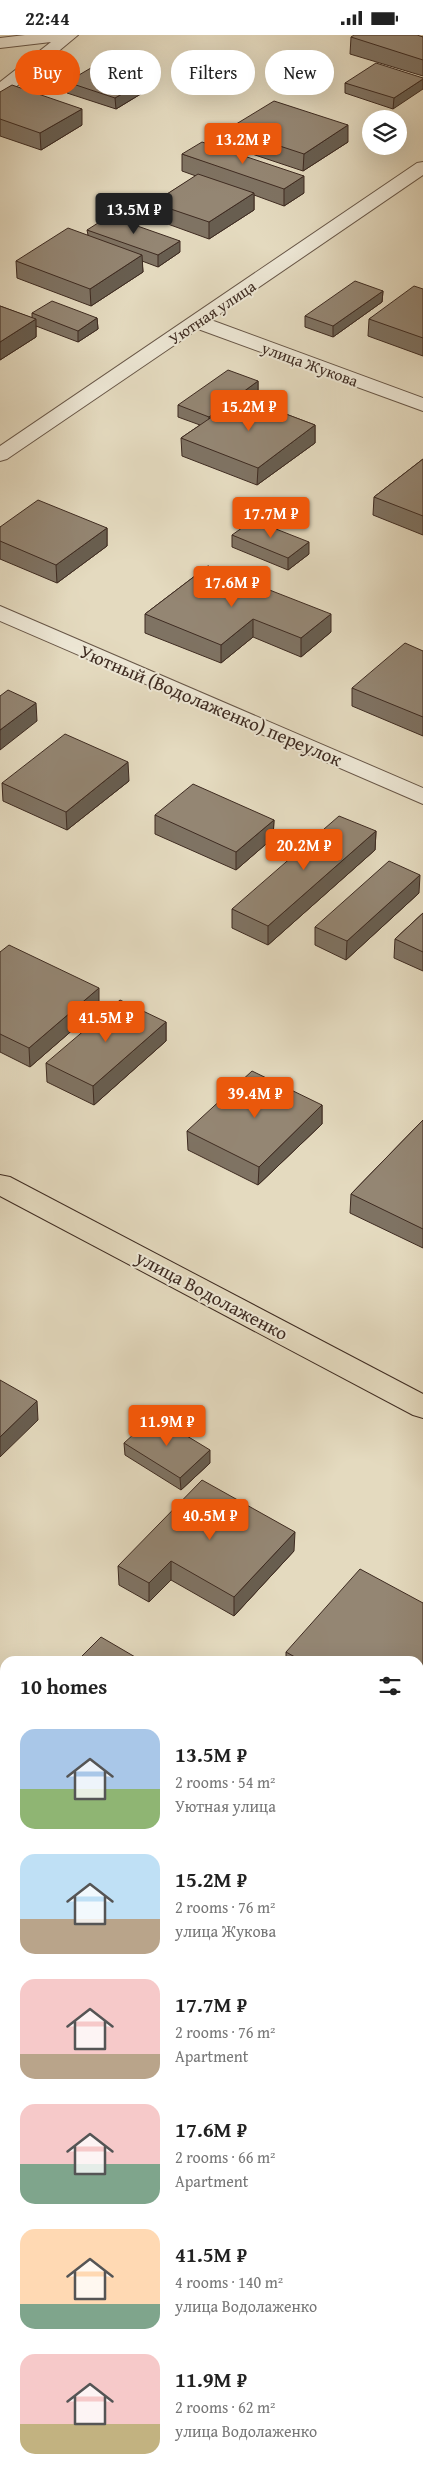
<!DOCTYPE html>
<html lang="en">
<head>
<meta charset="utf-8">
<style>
	:root { --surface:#fff; --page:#f6f6f6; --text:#222; --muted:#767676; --accent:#ea580c }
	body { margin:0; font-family:"Gentium Book Plus",serif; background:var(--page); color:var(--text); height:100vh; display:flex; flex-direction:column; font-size:19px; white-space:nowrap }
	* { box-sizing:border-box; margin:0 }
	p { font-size:16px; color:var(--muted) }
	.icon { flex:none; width:28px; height:28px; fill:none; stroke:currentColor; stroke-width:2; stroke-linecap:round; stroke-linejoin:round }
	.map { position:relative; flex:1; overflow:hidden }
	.details { position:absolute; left:0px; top:1621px; width:424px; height:821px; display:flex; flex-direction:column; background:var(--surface); border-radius:15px 15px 0 0; box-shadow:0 5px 20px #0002 }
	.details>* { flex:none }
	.top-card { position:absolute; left:15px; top:15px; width:394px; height:45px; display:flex; gap:10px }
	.controls { position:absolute; left:362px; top:75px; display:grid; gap:10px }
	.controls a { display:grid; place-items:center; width:45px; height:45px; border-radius:50%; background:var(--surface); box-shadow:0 5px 20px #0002; font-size:25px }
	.price { position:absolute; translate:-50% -42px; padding:0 11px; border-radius:5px; background:var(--accent); color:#fff; font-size:16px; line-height:32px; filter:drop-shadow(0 1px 2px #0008) }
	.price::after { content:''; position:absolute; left:50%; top:30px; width:15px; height:11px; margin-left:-8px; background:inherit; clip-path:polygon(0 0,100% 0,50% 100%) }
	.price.selected { background:#222; color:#fff }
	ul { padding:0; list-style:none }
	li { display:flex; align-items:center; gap:15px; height:125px; padding:0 20px }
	li span { display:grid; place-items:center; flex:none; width:140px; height:100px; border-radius:15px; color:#555 }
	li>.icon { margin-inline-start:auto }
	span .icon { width:60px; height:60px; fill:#fffc; stroke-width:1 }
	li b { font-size:21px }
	h2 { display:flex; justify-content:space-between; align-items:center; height:60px; padding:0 20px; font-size:21px }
	.chip { padding:0 18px; border-radius:22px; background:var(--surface); box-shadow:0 5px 20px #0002; font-size:18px; line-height:45px }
	.chip.selected { background:var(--accent); color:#fff }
	.status { display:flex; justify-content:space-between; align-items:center; height:35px; padding:0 25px; background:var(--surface); direction:ltr }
	.status svg { height:14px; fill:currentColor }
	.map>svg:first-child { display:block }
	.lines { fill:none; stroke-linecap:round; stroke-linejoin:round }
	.minor-casing { stroke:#685748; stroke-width:2 }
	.major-casing { stroke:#3e2b21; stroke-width:2 }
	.minor { fill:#ede7d5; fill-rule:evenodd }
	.major { fill:#e4dabf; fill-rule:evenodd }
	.wall { fill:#7f7363; stroke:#3e2b21 }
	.shaded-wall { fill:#685e50; stroke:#3e2b21 }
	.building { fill:#948673; stroke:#3e2b21 }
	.labels { text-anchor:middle; stroke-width:4; stroke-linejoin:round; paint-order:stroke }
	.far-street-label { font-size:16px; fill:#3e2b21; stroke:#ede7d5 }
	.street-label { font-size:19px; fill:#3e2b21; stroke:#ede7d5 }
</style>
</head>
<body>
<div class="status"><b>22:44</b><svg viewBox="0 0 49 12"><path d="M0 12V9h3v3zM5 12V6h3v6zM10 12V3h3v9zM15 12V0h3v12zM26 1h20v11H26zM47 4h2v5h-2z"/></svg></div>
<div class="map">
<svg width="423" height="2442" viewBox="0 0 423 2442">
	<rect width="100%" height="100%" fill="#e4dabf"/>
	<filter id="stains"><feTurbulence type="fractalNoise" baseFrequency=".004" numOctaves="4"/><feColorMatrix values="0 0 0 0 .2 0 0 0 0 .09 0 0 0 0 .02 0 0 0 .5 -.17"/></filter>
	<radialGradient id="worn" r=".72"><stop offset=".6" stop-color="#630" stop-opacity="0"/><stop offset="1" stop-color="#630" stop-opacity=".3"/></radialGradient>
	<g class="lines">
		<defs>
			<path id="minor" d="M25,0H78L6,60L0,61V47L51,7L0,13V3Z
				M423,127V140L211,285L423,363V376L198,294L7,424L0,426V411L417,128Z
				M0,571L423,753V769L0,586Z
				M0,2036L5,2037V2069L0,2068Z
				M419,2315L423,2317V2354L419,2352Z"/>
			<path id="major" d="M0,1140L10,1142L423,1359V1383L413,1380L0,1161Z"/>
		</defs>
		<use href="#minor" class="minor-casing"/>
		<use href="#major" class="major-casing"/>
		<use href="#minor" class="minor"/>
		<use href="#major" class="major"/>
	</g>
	<path class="wall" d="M351,2H423V41L350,19Z
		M423,43L393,74L345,58V48Z
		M144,46V57L116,74L67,58V47Z
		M0,57L82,90L41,115L0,101Z
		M228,94L348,107L303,136L228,111Z
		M182,119L304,158L284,171L254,160V175L209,204L154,184L153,168L196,141L182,136Z
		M87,195L180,217L158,232L142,226L143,237L91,271L17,243L16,226L88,200Z
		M423,254V321L368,301L369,284Z
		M383,256L382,267L333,302L305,292V281Z
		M0,271L32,283V278L97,283L98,294L78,307L36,291V302L0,325Z
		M258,346V358L248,365L315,390V408L257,450L182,421L181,403L200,390L178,382V370Z
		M423,424V500L373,480L374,462Z
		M0,492L107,493V511L57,548L0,524Z
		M232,500L309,519L288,535L232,512Z
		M208,531L331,597L301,622L253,602L221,628L145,598V579Z
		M423,616V701L352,671V653Z
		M129,746L67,795L3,766L2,748Z
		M155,780L274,785L273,803L236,835L155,799Z
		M376,796L375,815L268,910L232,893V874Z
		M419,858L346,925L315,910V892Z
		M423,878V936L394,923L395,904Z
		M0,917L99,972L30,1032L0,1017Z
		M166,987V1006L94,1070L47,1047L46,1028Z
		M322,1070V1089L258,1150L188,1115L187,1096Z
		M423,1085V1213L350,1178L351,1159Z
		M124,1408L210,1428L181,1455L125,1420Z
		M294,1516L234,1581L171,1545L149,1567L119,1550L118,1531Z
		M423,1568V1692L419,1698V1626H286V1617Z
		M5,1869V1913L0,1910V1875Z
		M423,2133V2232L419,2229V2138Z
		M5,2261V2402L0,2399V2267Z
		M144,2438H222L218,2442H144Z"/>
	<path class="shaded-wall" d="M423,44V54L393,74L394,63Z
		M144,46V57L116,74L115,63Z
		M82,74V90L41,115L40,98Z
		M348,90V107L303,136L304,119Z
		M304,141V158L284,171V154Z
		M254,158V175L209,204V187Z
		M180,206V217L158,232V220Z
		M142,220L143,237L91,271L90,254Z
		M383,256L382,267L333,302V291Z
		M97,283L98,294L78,307V296Z
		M36,284V302L0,325V307Z
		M258,346V358L209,393V382Z
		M315,390V408L257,450L258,433Z
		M107,493V511L57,548L56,530Z
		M309,507V519L288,535V523Z
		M331,579V597L301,622V603Z
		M253,584V602L221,628V610Z
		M36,668L37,686L0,715V695Z
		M128,727L129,746L67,795L66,777Z
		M274,785L273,803L236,835V817Z
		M376,796L375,815L268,910V891Z
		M420,840L419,858L346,925L347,906Z
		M99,953V972L30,1032L29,1013Z
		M166,987V1006L94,1070L93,1051Z
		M322,1070V1089L258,1150L259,1132Z
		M37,1366L38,1385L0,1422V1402Z
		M210,1415V1428L181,1455L180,1443Z
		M295,1497L294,1516L234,1581V1562Z
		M171,1526V1545L149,1567V1548Z
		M423,1676V1692L419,1698V1681Z
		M423,2046V2061L419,2067V2052Z
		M210,2438H222L218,2442H206Z"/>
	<path class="building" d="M354,0H417L423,2V25L351,2Z
		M376,28L423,43V44L394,63L345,48Z
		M96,30L144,46L115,63L67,47Z
		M12,50L82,74L40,98L0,84V57Z
		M274,66L348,90L304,119L228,94Z
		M202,107L304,141L284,154L182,119Z
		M198,139L254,158L209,187L153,168Z
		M109,181L180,206L158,220L87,195Z
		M68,193L142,220L90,254L16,226Z
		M355,246L383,256L333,291L305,281Z
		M414,251L423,254V303L369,284Z
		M52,266L97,283L78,296L32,278Z
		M0,271L36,284L0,307Z
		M228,335L258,346L209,382L178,370Z
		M241,362L315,390L258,433L181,403Z
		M423,424V481L374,462Z
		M38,465L107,493L56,530L0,506V492Z
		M253,485L309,507L288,523L232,500Z
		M208,531L331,579L301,603L253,584L221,610L145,579Z
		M405,608L423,616V682L352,653Z
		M8,655L36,668L0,695V661Z
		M65,699L128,727L66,777L2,748Z
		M193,749L274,785L236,817L155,780Z
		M339,781L376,796L268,891L232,874Z
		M389,826L420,840L347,906L315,892Z
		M423,878V917L395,904Z
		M9,910L99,953L29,1013L0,999V917Z
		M120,965L166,987L93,1051L46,1028Z
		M252,1036L322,1070L259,1132L187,1096Z
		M423,1085V1194L351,1159Z
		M0,1345L37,1366L0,1402Z
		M154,1381L210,1415L180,1443L124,1408Z
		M202,1445L295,1497L234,1562L171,1526L149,1548L118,1531Z
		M360,1534L423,1568V1676L419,1681V1626H302L286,1617Z
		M101,1602L142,1626H77Z
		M5,1869V1896L0,1893V1875Z
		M419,1990L423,1992V2046L419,2052Z
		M423,2133V2213L419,2211V2138Z
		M5,2261V2387L0,2383V2267Z
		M153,2438H210L206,2442H159Z
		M308,2438H316L323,2442H305Z"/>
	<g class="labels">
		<g class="far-street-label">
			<text transform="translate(212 277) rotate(-34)" y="6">Уютная улица</text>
			<text transform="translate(310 329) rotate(20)" y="6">улица Жукова</text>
		</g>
		<g class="street-label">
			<text transform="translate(211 670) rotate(23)" y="7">Уютный (Водолаженко) переулок</text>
			<text transform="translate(212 1260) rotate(28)" y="7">улица Водолаженко</text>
		</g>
	</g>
	<rect width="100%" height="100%" filter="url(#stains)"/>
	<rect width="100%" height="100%" fill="url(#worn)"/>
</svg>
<div class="controls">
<a><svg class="icon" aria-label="layers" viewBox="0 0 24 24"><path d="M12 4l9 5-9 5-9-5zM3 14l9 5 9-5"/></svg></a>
</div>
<b class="price" style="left:243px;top:130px">13.2M ₽</b>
<b class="price selected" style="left:134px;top:200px">13.5M ₽</b>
<b class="price" style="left:249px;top:397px">15.2M ₽</b>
<b class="price" style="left:271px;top:504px">17.7M ₽</b>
<b class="price" style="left:232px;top:573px">17.6M ₽</b>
<b class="price" style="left:304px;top:836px">20.2M ₽</b>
<b class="price" style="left:106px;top:1008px">41.5M ₽</b>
<b class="price" style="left:255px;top:1084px">39.4M ₽</b>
<b class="price" style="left:167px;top:1412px">11.9M ₽</b>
<b class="price" style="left:210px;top:1506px">40.5M ₽</b>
<div class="top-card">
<a class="chip selected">Buy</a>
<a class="chip">Rent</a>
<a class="chip">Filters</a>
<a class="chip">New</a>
</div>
<section class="details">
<h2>10 homes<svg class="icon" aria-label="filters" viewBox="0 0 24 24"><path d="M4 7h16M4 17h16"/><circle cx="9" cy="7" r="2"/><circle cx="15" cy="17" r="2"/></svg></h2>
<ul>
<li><span style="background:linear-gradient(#a9c7e8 60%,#8fb573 0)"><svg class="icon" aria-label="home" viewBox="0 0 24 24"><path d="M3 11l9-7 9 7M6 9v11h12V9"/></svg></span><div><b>13.5M ₽</b><p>2 rooms · 54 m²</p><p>Уютная улица</p></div></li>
<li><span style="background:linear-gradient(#bfe0f5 65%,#b9a48a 0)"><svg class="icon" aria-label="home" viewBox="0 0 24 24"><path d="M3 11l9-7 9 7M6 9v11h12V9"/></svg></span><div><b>15.2M ₽</b><p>2 rooms · 76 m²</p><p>улица Жукова</p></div></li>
<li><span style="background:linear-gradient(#f6c9c9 75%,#b9a48a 0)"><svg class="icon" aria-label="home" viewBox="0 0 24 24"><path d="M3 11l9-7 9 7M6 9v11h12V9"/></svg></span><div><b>17.7M ₽</b><p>2 rooms · 76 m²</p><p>Apartment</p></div></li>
<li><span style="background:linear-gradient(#f6c9c9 60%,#7fa58c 0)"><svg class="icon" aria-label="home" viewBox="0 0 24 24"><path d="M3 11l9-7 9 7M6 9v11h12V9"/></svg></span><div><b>17.6M ₽</b><p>2 rooms · 66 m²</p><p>Apartment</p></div></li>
<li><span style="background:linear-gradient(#ffd9b3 75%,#7fa58c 0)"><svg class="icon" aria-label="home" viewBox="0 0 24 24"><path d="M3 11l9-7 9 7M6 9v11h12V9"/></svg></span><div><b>41.5M ₽</b><p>4 rooms · 140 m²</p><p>улица Водолаженко</p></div></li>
<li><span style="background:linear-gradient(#f6c9c9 70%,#c2b280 0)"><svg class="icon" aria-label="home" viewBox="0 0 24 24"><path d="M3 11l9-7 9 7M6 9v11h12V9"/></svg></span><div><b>11.9M ₽</b><p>2 rooms · 62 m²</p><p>улица Водолаженко</p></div></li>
</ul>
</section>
</div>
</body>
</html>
